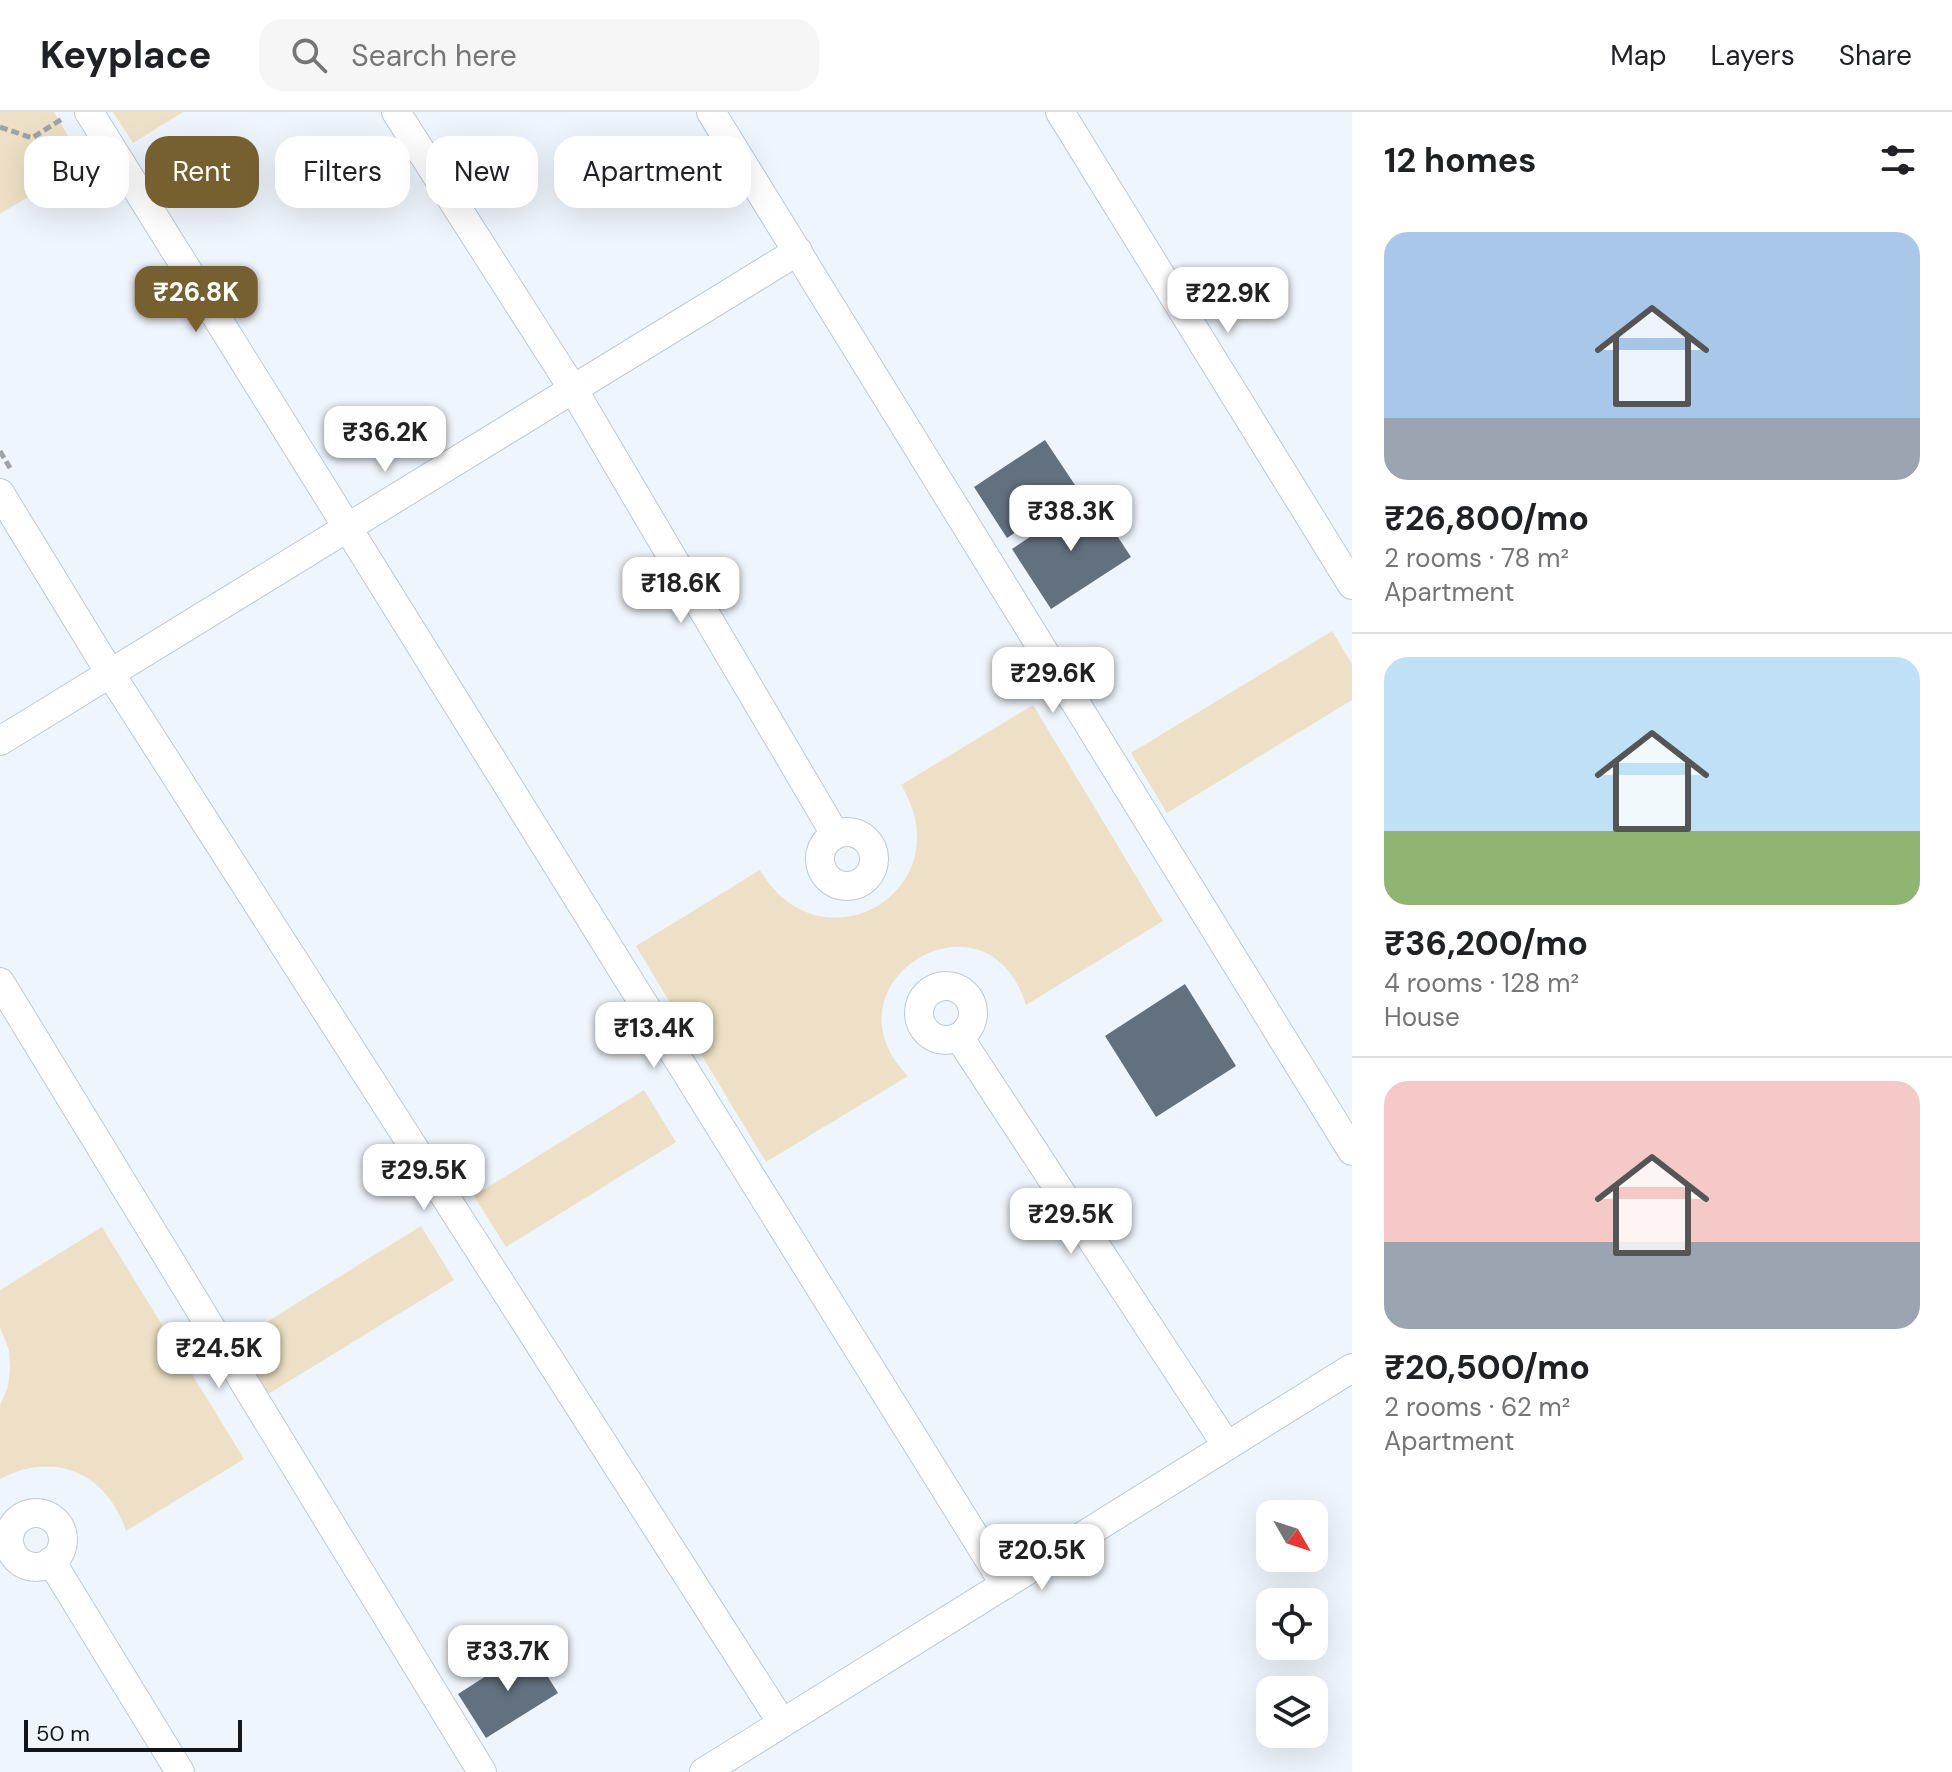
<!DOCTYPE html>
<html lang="en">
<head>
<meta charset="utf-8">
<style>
	:root { --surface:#fff; --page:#f6f6f6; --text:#202124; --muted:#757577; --line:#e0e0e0; --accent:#766030 }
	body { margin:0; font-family:"DM Sans",sans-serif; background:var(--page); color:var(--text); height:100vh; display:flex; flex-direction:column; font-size:30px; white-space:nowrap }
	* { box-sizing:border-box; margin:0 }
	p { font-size:26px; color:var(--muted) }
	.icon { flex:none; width:44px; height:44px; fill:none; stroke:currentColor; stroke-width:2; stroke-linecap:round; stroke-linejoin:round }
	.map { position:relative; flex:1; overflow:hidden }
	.panel { display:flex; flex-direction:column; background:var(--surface); width:600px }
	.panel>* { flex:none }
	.guide { position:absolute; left:24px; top:24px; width:760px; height:72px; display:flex; gap:16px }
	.needle { width:52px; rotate:129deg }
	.tools { position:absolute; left:1256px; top:1388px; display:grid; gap:16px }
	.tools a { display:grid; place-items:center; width:72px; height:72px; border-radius:16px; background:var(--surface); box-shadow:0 8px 32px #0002; font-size:40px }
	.scale { position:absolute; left:24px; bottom:20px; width:218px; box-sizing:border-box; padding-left:8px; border:4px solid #10161b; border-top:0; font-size:22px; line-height:28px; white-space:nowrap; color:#10161b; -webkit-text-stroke:6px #eff5fc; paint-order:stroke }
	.price { position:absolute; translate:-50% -68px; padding:0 18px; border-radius:16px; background:#fff; color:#222; font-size:26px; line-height:52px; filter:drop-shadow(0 2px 4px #0008) }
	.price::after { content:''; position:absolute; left:50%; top:48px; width:24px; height:18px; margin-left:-12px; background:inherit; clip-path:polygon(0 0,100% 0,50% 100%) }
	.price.active { background:var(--accent); color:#fff }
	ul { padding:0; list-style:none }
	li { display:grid; align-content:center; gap:16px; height:424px; padding:0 32px }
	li+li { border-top:2px solid var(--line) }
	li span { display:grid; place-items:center; height:248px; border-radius:24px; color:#555 }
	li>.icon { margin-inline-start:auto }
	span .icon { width:144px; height:144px; fill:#fffc; stroke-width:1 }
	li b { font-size:34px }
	h2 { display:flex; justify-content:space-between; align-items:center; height:96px; padding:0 32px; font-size:34px }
	.chip { padding:0 28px; border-radius:24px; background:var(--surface); box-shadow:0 8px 32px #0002; font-size:28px; line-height:72px }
	.chip.active { background:var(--accent); color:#fff }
	header { display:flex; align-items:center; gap:48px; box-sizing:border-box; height:112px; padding:0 40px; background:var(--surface); border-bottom:2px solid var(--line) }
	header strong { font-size:38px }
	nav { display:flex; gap:44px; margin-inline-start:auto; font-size:28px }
	.search { width:560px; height:72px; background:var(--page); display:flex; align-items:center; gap:20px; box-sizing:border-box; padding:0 28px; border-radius:24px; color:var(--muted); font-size:30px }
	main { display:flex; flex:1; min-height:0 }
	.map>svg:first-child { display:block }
	.green { fill:#ede0c6 }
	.building { fill:#63707e }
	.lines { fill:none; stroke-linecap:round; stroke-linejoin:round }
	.minor-casing { stroke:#bac9d9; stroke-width:30 }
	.path { stroke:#9ea4aa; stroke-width:5; stroke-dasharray:8 4; stroke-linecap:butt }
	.minor { stroke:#fff; stroke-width:28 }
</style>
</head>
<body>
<header>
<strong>Keyplace</strong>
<div class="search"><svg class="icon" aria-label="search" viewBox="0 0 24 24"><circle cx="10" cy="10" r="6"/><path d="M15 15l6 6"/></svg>Search here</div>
<nav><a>Map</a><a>Layers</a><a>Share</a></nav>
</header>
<main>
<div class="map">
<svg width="1352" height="1660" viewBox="0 0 1352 1660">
	<rect width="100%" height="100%" fill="#eff5fc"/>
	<path class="green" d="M0,0H54L84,51L0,102Z
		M113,0H183L133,31Z
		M1332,519L1352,552V588L1167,701L1131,641Z
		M1033,593L1163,809L1026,893C987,767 817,871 908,964L766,1050L636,834L760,758C822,863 965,777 901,673Z
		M644,978L676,1030L506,1135L474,1084Z
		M421,1114L454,1168L265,1284L233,1231Z
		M102,1115L244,1347L126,1419C107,1361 55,1338 0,1367V1293L8,1275L10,1257L9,1238L0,1215V1178Z"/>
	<path class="building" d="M1045,328L1079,379L1007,426L974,375Z
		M1091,384L1131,445L1051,497L1012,437Z
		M1185,872L1236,954L1156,1005L1105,924Z
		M530,1536L558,1581L486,1626L458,1582Z"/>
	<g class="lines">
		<defs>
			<path id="minor" d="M89,0L1005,1473
				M396,0L573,277L835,722
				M711,0L1352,1039
				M1060,0L1352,473
				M0,381L110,561L782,1611
				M0,629L798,139
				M820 747a27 27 0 1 1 54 0a27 27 0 1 1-54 0Z
				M0,870L482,1660
				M919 901a27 27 0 1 1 54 0a27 27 0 1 1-54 0Z
				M959,925L1227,1334
				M9 1428a27 27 0 1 1 54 0a27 27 0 1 1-54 0Z
				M51,1449L180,1660
				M704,1660L1352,1256"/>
		</defs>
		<use href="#minor" class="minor-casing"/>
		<path class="path" d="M0,15L32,26L62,7
			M0,339L10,356"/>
		<use href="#minor" class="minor"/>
	</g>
</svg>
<div class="tools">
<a><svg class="needle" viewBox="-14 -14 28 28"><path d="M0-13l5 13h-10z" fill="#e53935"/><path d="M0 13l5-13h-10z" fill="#757577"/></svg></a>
<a><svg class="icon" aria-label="locate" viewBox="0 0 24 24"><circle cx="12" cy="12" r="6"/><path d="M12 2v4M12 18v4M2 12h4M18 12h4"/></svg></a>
<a><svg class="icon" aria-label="layers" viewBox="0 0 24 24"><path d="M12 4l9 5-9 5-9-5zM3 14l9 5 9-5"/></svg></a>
</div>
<div class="scale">50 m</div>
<b class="price active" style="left:196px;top:222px">₹26.8K</b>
<b class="price" style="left:1228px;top:223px">₹22.9K</b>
<b class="price" style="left:385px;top:362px">₹36.2K</b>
<b class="price" style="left:1071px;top:441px">₹38.3K</b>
<b class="price" style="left:681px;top:513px">₹18.6K</b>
<b class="price" style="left:1053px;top:603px">₹29.6K</b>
<b class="price" style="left:654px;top:958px">₹13.4K</b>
<b class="price" style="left:424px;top:1100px">₹29.5K</b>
<b class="price" style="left:1071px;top:1144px">₹29.5K</b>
<b class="price" style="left:219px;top:1278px">₹24.5K</b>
<b class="price" style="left:1042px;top:1480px">₹20.5K</b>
<b class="price" style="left:508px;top:1581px">₹33.7K</b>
<div class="guide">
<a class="chip">Buy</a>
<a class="chip active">Rent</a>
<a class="chip">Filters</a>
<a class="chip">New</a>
<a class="chip">Apartment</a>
</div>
</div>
<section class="panel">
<h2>12 homes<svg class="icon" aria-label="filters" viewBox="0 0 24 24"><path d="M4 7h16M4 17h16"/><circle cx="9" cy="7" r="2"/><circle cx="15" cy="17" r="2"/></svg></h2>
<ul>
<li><span style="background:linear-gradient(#a9c7e8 75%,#9aa5b1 0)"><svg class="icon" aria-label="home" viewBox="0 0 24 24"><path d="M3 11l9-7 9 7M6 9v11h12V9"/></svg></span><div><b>₹26,800/mo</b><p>2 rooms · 78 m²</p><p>Apartment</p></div></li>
<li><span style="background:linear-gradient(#bfe0f5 70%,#8fb573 0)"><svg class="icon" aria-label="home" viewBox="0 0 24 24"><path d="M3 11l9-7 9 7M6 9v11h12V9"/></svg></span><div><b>₹36,200/mo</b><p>4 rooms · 128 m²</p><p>House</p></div></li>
<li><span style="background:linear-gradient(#f6c9c9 65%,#9aa5b1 0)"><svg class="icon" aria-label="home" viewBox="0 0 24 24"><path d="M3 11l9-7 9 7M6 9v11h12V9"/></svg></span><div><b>₹20,500/mo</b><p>2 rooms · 62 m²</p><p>Apartment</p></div></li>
</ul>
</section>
</main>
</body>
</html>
